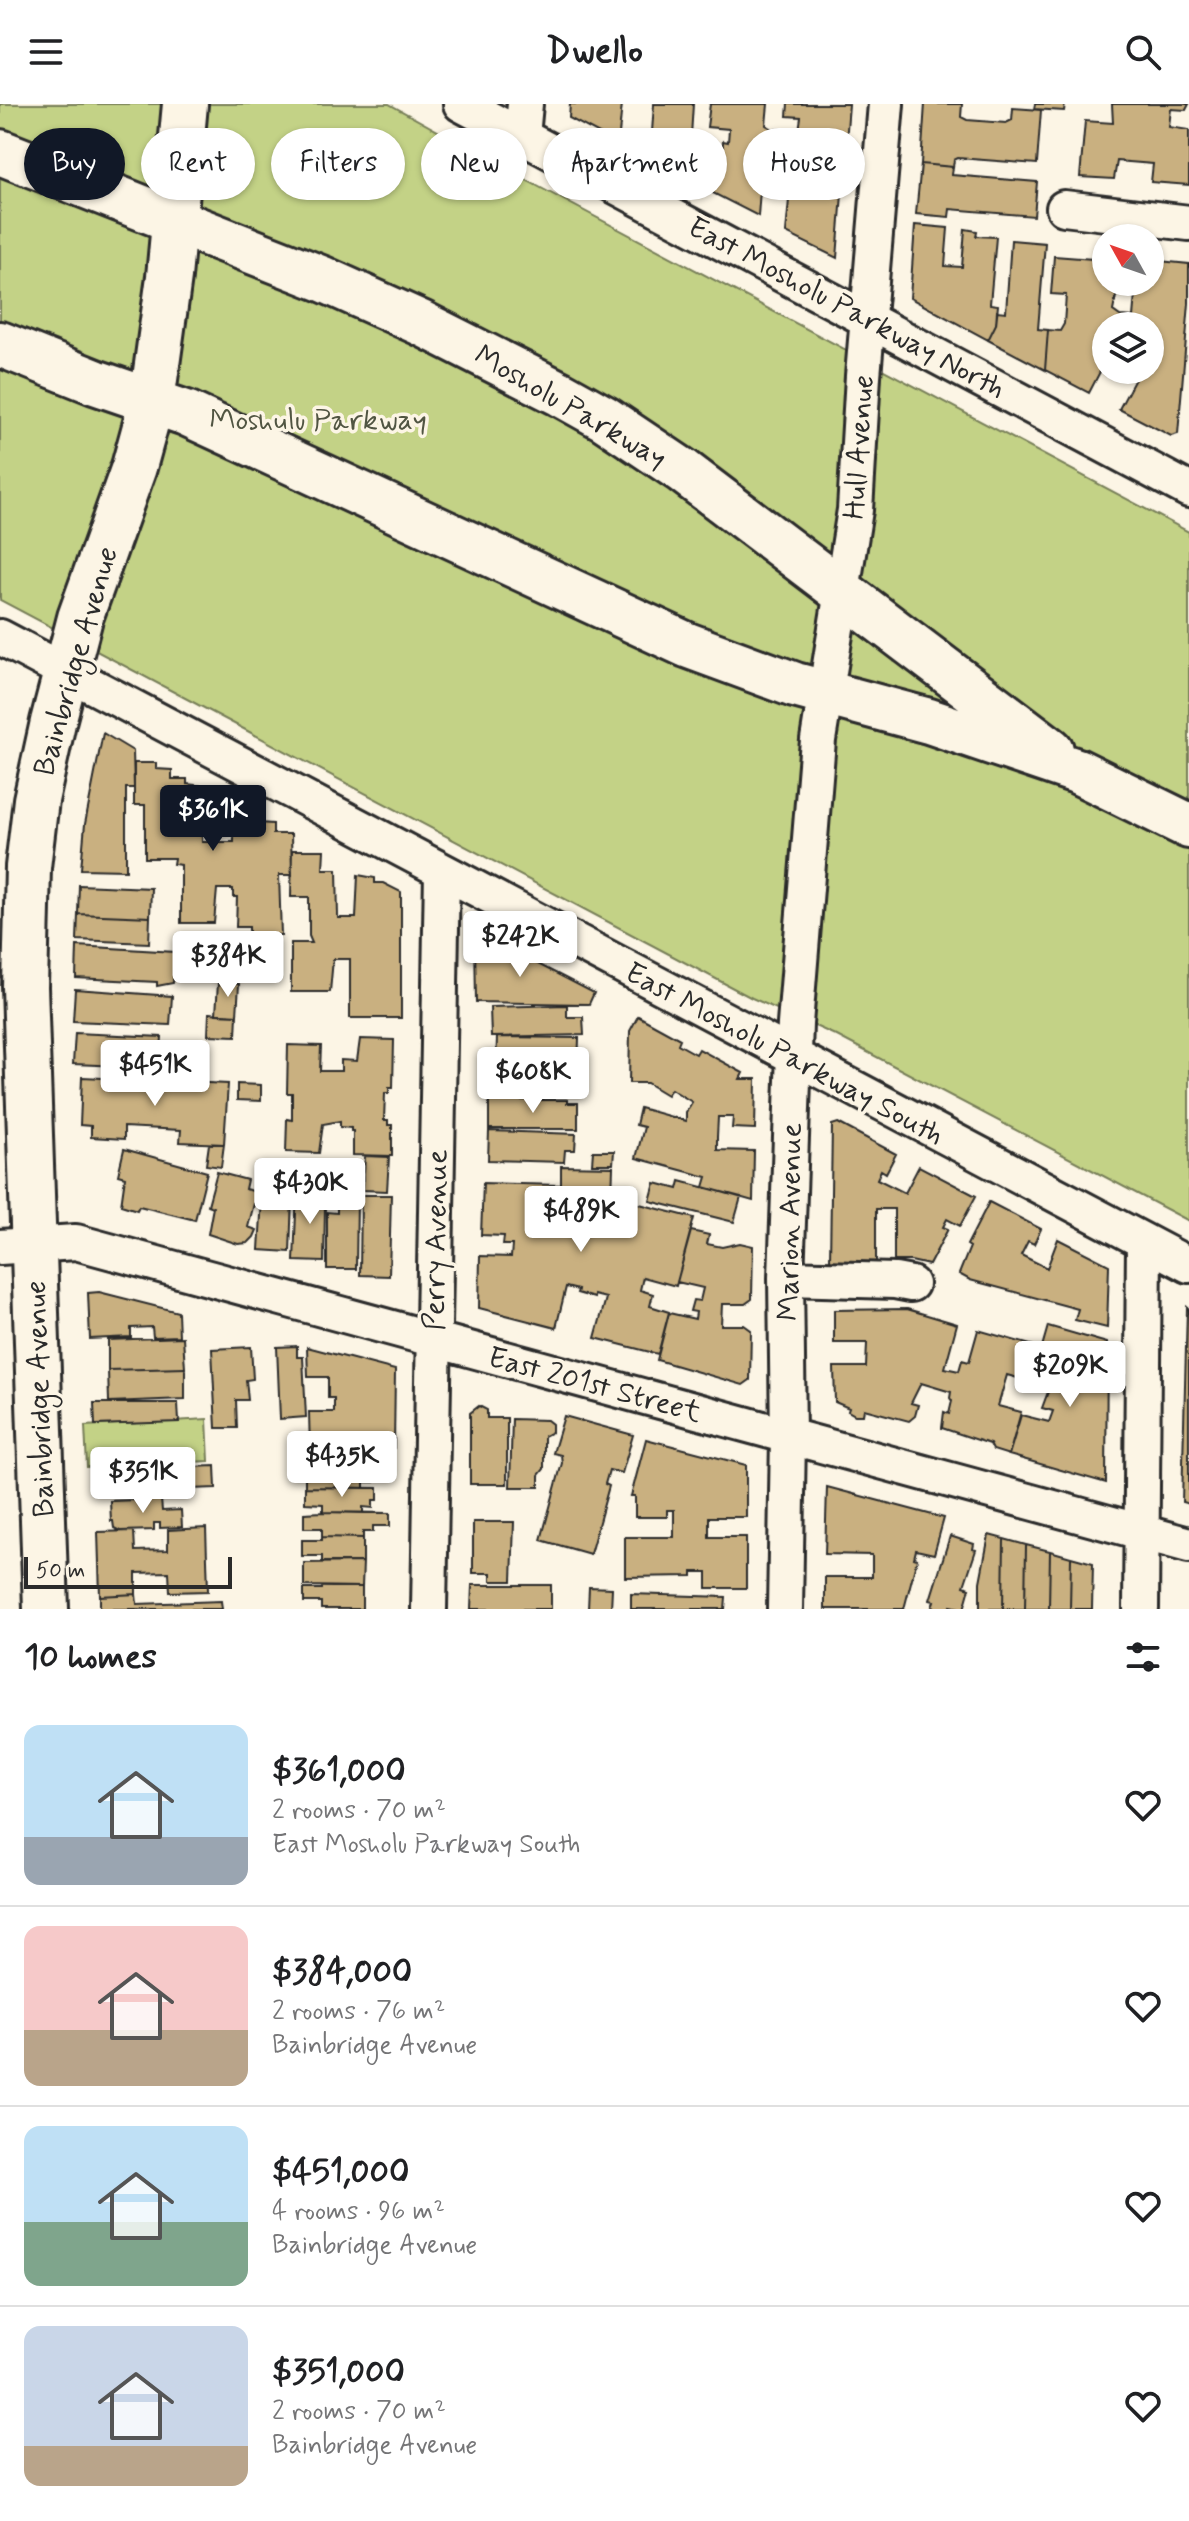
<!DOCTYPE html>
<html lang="en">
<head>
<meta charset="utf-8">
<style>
	:root { --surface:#fff; --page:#f2f2f2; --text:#202124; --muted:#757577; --line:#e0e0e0; --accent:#111827 }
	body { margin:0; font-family:Mynerve,sans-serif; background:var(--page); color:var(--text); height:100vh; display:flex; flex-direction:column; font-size:30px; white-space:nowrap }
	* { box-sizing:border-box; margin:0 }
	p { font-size:26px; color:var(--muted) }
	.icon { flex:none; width:44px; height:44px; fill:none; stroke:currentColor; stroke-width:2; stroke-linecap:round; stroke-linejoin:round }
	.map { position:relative; height:1505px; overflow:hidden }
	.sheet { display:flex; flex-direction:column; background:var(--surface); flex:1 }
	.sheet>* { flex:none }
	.hud { position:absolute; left:24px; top:24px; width:1142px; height:72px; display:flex; gap:16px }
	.needle { width:52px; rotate:310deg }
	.tools { position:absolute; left:1092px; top:120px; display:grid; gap:16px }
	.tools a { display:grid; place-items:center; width:72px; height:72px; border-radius:50%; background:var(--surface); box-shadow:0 2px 6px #0004; font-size:40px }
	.scale { position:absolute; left:24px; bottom:20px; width:208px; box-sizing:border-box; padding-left:8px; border:4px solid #2b2b2b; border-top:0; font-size:22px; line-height:28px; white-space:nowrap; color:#2b2b2b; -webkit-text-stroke:6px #fcf5e5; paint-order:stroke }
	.price { position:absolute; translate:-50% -68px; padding:0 18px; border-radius:8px; background:#fff; color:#222; font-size:26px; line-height:52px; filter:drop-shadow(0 2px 4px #0008) }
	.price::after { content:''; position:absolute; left:50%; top:48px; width:24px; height:18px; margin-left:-12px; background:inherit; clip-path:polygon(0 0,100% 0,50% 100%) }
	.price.active { background:var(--accent); color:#fff }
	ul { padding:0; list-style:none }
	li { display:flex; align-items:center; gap:24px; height:200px; padding:0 24px }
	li+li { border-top:2px solid var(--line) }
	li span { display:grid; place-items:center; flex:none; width:224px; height:160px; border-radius:16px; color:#555 }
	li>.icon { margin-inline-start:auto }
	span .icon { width:96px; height:96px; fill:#fffc; stroke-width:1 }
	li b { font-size:34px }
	h2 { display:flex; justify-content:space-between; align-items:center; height:96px; padding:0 24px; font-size:34px }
	.tag { padding:0 28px; border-radius:36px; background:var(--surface); box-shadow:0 2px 6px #0004; font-size:28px; line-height:72px }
	.tag.active { background:var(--accent); color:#fff }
	header { display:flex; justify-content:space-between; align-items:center; height:104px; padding:0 24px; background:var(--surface); font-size:36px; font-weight:700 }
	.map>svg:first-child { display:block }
	.green { fill:#c3d286; stroke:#777e58; stroke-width:2 }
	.building { fill:#c9b080; stroke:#2b2b2b; stroke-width:2 }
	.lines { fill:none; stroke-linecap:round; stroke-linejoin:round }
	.minor-casing { stroke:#2b2b2b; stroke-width:40 }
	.major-casing { stroke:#2b2b2b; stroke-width:50 }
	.minor { stroke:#fcf5e5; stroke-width:34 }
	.major { stroke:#fcf5e5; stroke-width:44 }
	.labels { text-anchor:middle; stroke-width:7; stroke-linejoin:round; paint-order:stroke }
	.street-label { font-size:30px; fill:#2b2b2b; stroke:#fcf5e5 }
	.park-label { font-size:30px; fill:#515542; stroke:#fcf5e5 }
</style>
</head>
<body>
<header><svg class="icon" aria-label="menu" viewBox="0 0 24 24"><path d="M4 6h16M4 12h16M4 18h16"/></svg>Dwello<svg class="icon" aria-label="search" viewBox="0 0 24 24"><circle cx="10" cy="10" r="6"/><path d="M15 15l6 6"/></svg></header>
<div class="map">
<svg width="1189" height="1505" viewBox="0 0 1189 1505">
	<rect width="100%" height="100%" fill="#fcf5e5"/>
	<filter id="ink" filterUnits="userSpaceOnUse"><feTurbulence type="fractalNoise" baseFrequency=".0125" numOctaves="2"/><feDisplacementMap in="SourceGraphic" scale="16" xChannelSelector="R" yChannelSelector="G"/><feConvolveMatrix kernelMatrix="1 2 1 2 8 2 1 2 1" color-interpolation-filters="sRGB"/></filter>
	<g filter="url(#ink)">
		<path class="green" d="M0,0H389L526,76L1189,428V1117L835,931L752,894L0,496Z
			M207,1315L209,1357L87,1363L85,1322Z"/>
		<path class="building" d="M570,0H622L618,40L569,14Z
			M654,0H693L691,32L707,34L703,84L650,56Z
			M710,0H768L766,21L773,25L799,27L801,13L787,12L788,0H849L837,154L786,129L792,62L762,60L758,112L703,84L705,55L722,56L723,37L728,38L729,25L707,23Z
			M925,0H962L961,13L967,16L1006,19L1012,16L1013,4L1041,6L1037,60L958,54L954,56L953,63L921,60Z
			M1035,0H1065L1064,7L1034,5Z
			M1112,0H1189L1186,6L1171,5L1169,23L1189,26V81L1151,78L1153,60L1117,57L1114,75L1080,73L1085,17L1113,19Z
			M921,60L953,63L952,71L1037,78L1034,112L950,105L949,113L916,110Z
			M915,121L948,124L945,162L962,163L965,125L977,127L976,132L996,133L990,200L998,201L996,220L988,236L910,194Z
			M1011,136L1045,139L1038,225L1048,226L1045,266L988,236L996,220L997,207L1006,208Z
			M1054,152L1106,156V178H1119L1113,207L1120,212L1133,213L1136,178H1150V156L1189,160V199L1178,330L1171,332L1119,305L1136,273L1137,266H1150V222H1106L1103,262L1089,289L1045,266L1048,226L1060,227L1064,220L1066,191L1051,190Z
			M103,629L133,647L134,684H126V766L81,765L85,720Z
			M134,659H156V665L172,666V675H187V680L202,682V738H234V709L258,711V719L273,720V730H291L292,771H279L281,831H249V823H236L237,793H233V785H217L214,819H181V761L173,760L174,754H145V701H134Z
			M292,746H324L323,765H337L338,814H356L358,771L375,774V779H383L401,788V914H350V855H333L330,888H291V839H312L309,832V793H291Z
			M79,781L151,784L150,813L78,810Z
			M78,810L150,813L149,839L77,836Z
			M482,831L594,889L589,900L476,898L475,836Z
			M77,842L175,848L173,879L157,882V878L76,874Z
			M218,879L239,880L237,911L216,910Z
			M75,885L172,892L170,921L73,917Z
			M567,901V913H583L584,931L491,933L490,903Z
			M209,909L237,911L236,932L208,931Z
			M638,912L680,935L678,940L696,950L699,945L743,969L740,975H756L755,1025L732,1024L733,1013H718L717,1033V1046L754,1047L753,1097L704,1083L707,1073L636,1054L644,1023L636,1021L640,1004L686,1017V1008L692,998L671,985L667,991L647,979H629L630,927Z
			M75,929L162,933L160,961L144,960L133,966L122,962L73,960Z
			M497,933L579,934L578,964L496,963Z
			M360,935L394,936L393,984H389V989H385L384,1016H388V1021H392V1052L353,1051V1027H351V1024L340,1023V1017L323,1020L319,1049L286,1048L287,1015L292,1016V989H287L288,941L321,942L320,967H341V956L357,957Z
			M489,966H581V985H566V993H489Z
			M82,973L228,980L224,1040L180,1038L181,1026L124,1023V1035L91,1033V1022L80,1021Z
			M237,980L261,981V997L237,996Z
			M489,996H567V999H578V1025H489Z
			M838,1019L896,1050L886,1069L881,1066L877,1075L905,1089L919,1062L976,1092L960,1122L947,1115L943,1123L948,1125L929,1161L911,1157H894V1105H876V1159L830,1158L832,1021Z
			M489,1027L576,1030L575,1046H565L564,1058L488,1056Z
			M209,1040H224L221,1063L206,1061Z
			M124,1045L207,1068L195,1116L139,1102L137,1106L121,1101L125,1073L118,1071Z
			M593,1047H614L613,1060H592Z
			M365,1052L389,1053L387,1087L363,1086Z
			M561,1062L613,1063L612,1093L694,1114L676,1182L643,1173L640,1186L653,1190L650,1202L669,1208L658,1250L595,1234L606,1194L594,1191V1194L577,1189L578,1186L566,1183L556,1224L479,1204L480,1152L511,1153L512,1141H503L504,1132L481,1131L483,1079L561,1081Z
			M217,1068L247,1076L245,1085L257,1088L248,1123L257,1126L254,1133L248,1139L238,1140L208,1130L213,1103L208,1101Z
			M263,1076L290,1077L289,1093H292L290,1148L259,1146Z
			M680,1077L741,1093L734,1118L650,1097L655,1079L678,1085Z
			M297,1085L323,1086L322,1102H325L324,1158L294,1157Z
			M361,1091H391L389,1172L360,1171Z
			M337,1093H357L356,1165H327V1108L337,1109Z
			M989,1098L1041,1125L1034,1140L1028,1137L1021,1151L1047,1164L1058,1135L1109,1161L1107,1224L1075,1216L1078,1205L970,1176L959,1170L970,1143L967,1141Z
			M691,1127L709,1131L707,1140L722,1143L740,1139L753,1142L752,1195L745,1200H722L721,1221H744L751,1226L750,1276L743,1281L657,1256L669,1209L695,1215L696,1208L690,1207L693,1196L700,1197L703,1184L677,1178Z
			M99,1188L178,1208L179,1232L153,1233L152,1223L131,1224V1233L90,1235L88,1189Z
			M1187,1203L1189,1205V1400L1182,1398Z
			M907,1205L957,1220L945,1264L959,1267L962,1256L969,1258L978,1226L1041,1244L1032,1278L1007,1271L998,1302L1021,1308L1009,1351L993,1346L990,1340L942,1324L944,1308L949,1310L952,1297L950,1294L951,1288L921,1279L911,1299L918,1301L915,1312L909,1317L864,1305L863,1311H855L848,1307L849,1304L835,1298L834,1263H866L867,1239H834V1206Z
			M1048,1222L1107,1239L1106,1379L1009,1351L1021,1311L1049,1318L1053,1307L1042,1304L1055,1269L1036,1264Z
			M183,1233L185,1264L108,1266V1236Z
			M297,1242V1253H303L306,1313L280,1315L277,1243Z
			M251,1243L253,1275L246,1276L248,1296H236L237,1324H216L212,1245Z
			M307,1243L395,1266L394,1344L310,1346L309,1308H334V1294H328V1273H308Z
			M185,1264V1295L109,1298L108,1266Z
			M94,1299H178L179,1318L95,1321Z
			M479,1302L487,1306V1314H507V1380H470V1309Z
			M564,1312L633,1331L622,1369L609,1366L605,1380L609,1382L590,1450L541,1436L562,1359L561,1351L553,1349Z
			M512,1315L547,1316L552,1320V1328L544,1332V1365L539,1371V1383H510Z
			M646,1335L746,1361V1413H709V1433H746V1484H707V1468H692V1472L625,1473V1433H674V1406H667V1413H635V1392H631Z
			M324,1358L377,1359V1371H374V1378H364V1384L305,1383V1373L324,1374Z
			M215,1362L216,1384L191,1385L190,1363Z
			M305,1383L378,1384V1396H373V1404L363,1403V1409L323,1408V1400L305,1399Z
			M827,1383L944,1414L934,1450L916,1446L914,1454L917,1455L904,1505H825V1473H872V1451L825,1450Z
			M161,1395L162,1407L181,1406L182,1423L160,1424V1419H154V1426L120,1427L114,1424L113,1417H111L110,1397Z
			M323,1408L390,1409V1422H373V1428H363V1434L322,1433V1424H304V1409Z
			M473,1418H514L512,1477H491V1469H473Z
			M206,1424L208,1487L170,1488L169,1468L136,1469V1490L100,1492L98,1428L134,1427L135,1447L168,1446V1426Z
			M989,1431L1004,1435L1003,1505H980V1478Z
			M950,1432L974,1440L973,1445L976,1446L964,1482L970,1484L964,1505L951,1502L950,1505H940L932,1503L934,1497L930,1496Z
			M322,1433L363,1434V1458H322V1452H302V1436H322Z
			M1004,1435L1026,1441L1025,1505H1003Z
			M1026,1441L1050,1447L1049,1505H1025Z
			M1050,1447L1071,1453L1070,1505H1049Z
			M1071,1453L1093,1459L1092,1505H1070Z
			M363,1458L362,1483L304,1482V1459Z
			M472,1481H551V1505H471Z
			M322,1483H362V1505H321V1498H304V1485H322Z
			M589,1483L612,1484L611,1505H588Z
			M136,1490L137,1500L221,1497L222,1505H100V1492Z
			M631,1490L726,1493L725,1505H631Z"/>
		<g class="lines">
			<defs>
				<path id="minor" d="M461,0L1189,386
					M522,32L525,0
					M1064,104L1189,119
					M0,533L1189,1161
					M0,1143L76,1138L1189,1441
					M786,1174L895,1177L911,1180
					M429,1505L442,768
					M785,1505L788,1333L786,1174L795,920L818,636L855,406L863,272L886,0
					M1141,1505L1144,1138"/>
				<path id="major" d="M0,48L323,175L421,219L561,290L604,314L683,367L1051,646
					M0,240L95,278L186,309L687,541L795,581L929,617L1077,667L1189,722
					M46,1505L25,883L28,763L36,696L53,618L80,514L134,363L152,297L169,173L185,0"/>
			</defs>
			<use href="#minor" class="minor-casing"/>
			<use href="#major" class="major-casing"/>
			<use href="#minor" class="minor"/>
			<use href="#major" class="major"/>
		</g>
	</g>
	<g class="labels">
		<g class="street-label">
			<text transform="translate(847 203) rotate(28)" y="10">East Mosholu Parkway North</text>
			<text transform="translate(571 302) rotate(30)" y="10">Mosholu Parkway</text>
			<text transform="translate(858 343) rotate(-86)" y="10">Hull Avenue</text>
			<text transform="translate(75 557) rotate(-74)" y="10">Bainbridge Avenue</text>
			<text transform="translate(785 949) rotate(28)" y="10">East Mosholu Parkway South</text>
			<text transform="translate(789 1118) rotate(-89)" y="10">Marion Avenue</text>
			<text transform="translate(435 1136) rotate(-89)" y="10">Perry Avenue</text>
			<text transform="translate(595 1280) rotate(15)" y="10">East 201st Street</text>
			<text transform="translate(39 1295) rotate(-92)" y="10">Bainbridge Avenue</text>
		</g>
		<g class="park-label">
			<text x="318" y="325">Moshulu Parkway</text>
		</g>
	</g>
</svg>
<div class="tools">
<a><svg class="needle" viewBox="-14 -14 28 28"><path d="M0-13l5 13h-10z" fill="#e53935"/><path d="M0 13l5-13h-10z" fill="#757577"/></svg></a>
<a><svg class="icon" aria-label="layers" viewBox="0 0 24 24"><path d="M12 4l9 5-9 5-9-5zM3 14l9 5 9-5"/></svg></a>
</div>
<div class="scale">50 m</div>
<b class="price active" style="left:213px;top:749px">$361K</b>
<b class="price" style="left:520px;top:875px">$242K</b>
<b class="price" style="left:228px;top:895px">$384K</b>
<b class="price" style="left:155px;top:1004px">$451K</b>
<b class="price" style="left:533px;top:1011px">$608K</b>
<b class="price" style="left:310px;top:1122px">$430K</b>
<b class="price" style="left:581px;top:1150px">$489K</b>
<b class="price" style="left:1070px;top:1305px">$209K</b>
<b class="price" style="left:342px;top:1395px">$435K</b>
<b class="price" style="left:143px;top:1411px">$351K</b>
<div class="hud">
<a class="tag active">Buy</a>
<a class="tag">Rent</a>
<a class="tag">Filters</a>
<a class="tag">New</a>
<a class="tag">Apartment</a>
<a class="tag">House</a>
</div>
</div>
<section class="sheet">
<h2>10 homes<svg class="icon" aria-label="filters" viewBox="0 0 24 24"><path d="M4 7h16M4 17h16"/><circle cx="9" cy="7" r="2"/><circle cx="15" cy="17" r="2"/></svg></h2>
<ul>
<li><span style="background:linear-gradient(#bfe0f5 70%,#9aa5b1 0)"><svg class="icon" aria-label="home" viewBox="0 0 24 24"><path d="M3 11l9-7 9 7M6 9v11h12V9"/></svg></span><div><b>$361,000</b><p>2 rooms · 70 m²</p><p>East Mosholu Parkway South</p></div><svg class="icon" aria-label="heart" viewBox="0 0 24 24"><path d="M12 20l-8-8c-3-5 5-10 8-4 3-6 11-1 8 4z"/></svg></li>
<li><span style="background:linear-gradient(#f6c9c9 65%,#b9a48a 0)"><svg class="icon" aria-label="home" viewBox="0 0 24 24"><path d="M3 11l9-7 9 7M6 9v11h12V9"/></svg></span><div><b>$384,000</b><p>2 rooms · 76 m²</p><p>Bainbridge Avenue</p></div><svg class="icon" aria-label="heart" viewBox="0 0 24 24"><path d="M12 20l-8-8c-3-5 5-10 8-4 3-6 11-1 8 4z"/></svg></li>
<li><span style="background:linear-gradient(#bfe0f5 60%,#7fa58c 0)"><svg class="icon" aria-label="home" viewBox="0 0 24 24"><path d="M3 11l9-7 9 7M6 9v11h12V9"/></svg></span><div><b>$451,000</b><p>4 rooms · 96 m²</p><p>Bainbridge Avenue</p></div><svg class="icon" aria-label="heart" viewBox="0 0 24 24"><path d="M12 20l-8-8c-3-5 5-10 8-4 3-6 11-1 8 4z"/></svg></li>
<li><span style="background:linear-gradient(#c9d6e8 75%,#b9a48a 0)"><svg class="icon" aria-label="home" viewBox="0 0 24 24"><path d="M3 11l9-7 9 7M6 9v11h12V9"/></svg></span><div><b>$351,000</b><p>2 rooms · 70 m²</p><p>Bainbridge Avenue</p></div><svg class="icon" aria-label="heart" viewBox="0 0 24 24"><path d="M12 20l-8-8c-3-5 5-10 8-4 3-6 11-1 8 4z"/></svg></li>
</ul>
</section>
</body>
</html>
